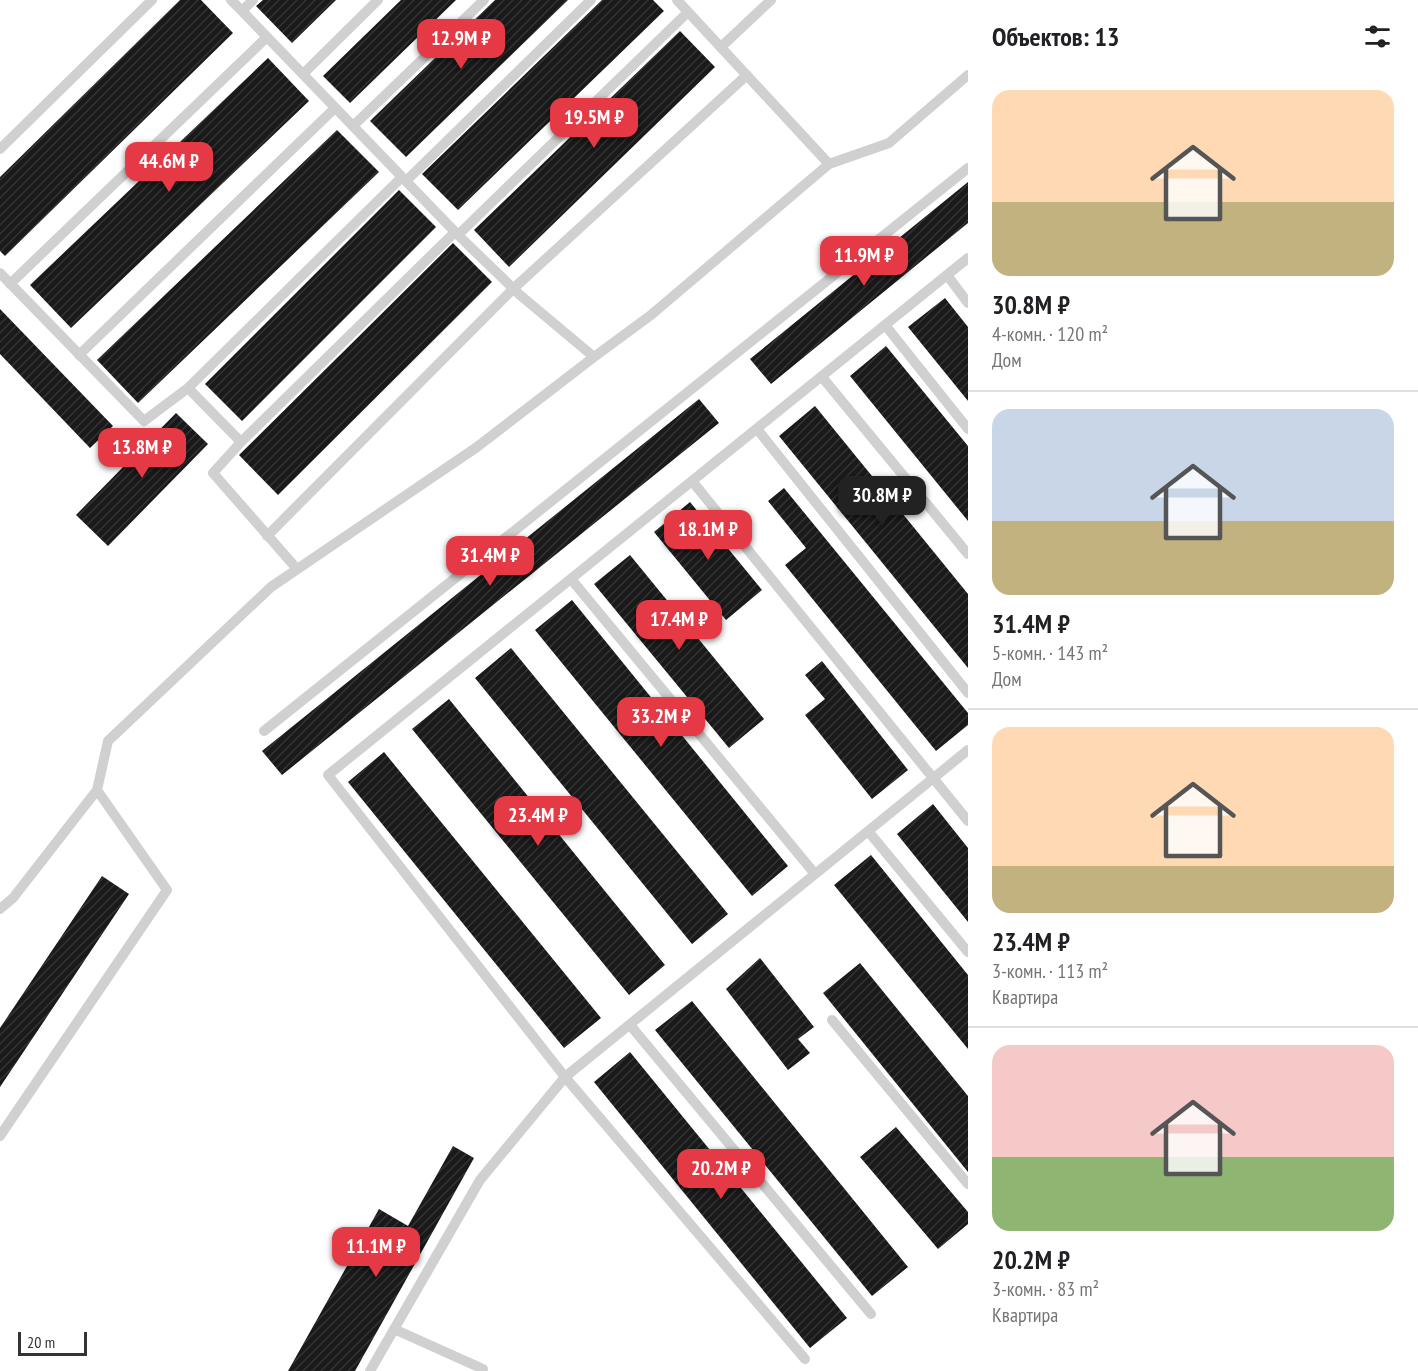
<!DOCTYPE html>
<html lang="ru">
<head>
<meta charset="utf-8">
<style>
	:root { --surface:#fff; --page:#f2f2f2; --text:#202124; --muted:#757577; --line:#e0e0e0; --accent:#e63946 }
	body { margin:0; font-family:"PT Sans Narrow",sans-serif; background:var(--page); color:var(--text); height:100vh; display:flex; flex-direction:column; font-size:22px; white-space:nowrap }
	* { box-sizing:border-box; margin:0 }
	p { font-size:20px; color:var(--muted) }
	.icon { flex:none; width:33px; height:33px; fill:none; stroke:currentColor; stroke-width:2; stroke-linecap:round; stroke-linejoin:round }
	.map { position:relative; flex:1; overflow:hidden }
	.sheet { display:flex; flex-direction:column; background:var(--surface); width:450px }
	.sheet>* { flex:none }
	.scale { position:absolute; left:18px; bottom:15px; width:69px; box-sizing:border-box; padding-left:6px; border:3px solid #333; border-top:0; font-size:16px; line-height:21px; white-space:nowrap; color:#333; -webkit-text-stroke:4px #fff; paint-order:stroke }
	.price { position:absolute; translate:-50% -51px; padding:0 14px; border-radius:12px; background:var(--accent); color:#fff; font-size:20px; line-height:39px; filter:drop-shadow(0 2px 3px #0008) }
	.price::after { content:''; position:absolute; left:50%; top:36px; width:18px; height:14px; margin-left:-9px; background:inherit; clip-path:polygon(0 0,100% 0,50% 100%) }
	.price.selected { background:#222; color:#fff }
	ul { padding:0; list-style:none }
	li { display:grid; align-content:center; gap:12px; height:318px; padding:0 24px }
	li+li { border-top:2px solid var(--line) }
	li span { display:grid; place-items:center; height:186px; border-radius:18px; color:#555 }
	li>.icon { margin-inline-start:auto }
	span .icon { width:108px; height:108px; fill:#fffc; stroke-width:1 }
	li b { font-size:26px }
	h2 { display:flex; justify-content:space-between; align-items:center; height:72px; padding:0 24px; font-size:26px }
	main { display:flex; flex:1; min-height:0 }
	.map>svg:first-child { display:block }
	.building { fill:url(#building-hatch) }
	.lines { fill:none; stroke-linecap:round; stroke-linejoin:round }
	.lane { stroke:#d0d0d0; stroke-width:10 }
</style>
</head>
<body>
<main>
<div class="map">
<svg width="968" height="1371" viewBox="0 0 968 1371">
	<defs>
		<pattern id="building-hatch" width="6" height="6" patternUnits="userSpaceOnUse" patternTransform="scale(1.5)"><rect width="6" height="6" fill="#1a1a1a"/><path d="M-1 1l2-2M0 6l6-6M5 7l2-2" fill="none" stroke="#333"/></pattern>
	</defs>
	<rect width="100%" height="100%" fill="#fff"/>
	<path class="building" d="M180,0H201L233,33L5,256L0,251V177Z
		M263,0H336L292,43L256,6Z
		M401,0H456L350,103L323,76Z
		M495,0H568L406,157L370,121Z
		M602,0H653L664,11L458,210L422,174Z
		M680,31L715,67L509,267L474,230Z
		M268,58L309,101L71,328L30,285Z
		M337,130L379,172L138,403L97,360Z
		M968,182V223L771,384L750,359Z
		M399,190L436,227L242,421L205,384Z
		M453,243L492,282L278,495L239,455Z
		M945,298L968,327V401L908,327Z
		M0,309L113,426L90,448L0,354Z
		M886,346L968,446V521L850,376Z
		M699,399L719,423L282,775L262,751Z
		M815,406L968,594V668L779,436Z
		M176,413L208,444L108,546L76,515Z
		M784,488L968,713V725L936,751L785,565L806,548L768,501Z
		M690,502L762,590L726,620L654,532Z
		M630,555L764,719L729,748L594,584Z
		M572,600L788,866L752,896L535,630Z
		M511,648L728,914L692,944L475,678Z
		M822,661L908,770L872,799L805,715L825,699L805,675Z
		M449,699L665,965L629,995L412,729Z
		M384,752L601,1018L564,1048L348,782Z
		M933,804L968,848V922L897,834Z
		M871,855L968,975V1049L834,885Z
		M102,876L129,894L0,1087V1028Z
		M760,958L814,1027L798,1039L810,1053L788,1070L726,989Z
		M860,963L968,1096V1172L823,993Z
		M692,1001L908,1267L872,1296L655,1030Z
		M630,1052L847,1318L810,1348L594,1082Z
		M896,1127L968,1212V1224L938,1249L860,1157Z
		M453,1146L474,1158L355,1371H288L379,1209L408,1226Z"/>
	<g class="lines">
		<path class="lane" d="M231,0L242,11
			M253,0L242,11L458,235L520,295L594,357L651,315L829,164
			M677,0L829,164L889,143L968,75
			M721,47L771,0
			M303,74L378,0
			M353,126L484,0
			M0,149L152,0
			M406,181L591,0
			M458,235L688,12
			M968,258L328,775L565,1077L968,750
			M0,273L144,421L188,388L241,442L213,473L297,569
			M947,275L968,303
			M10,284L267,37
			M885,325L968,429
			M79,355L335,108
			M822,377L968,554
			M188,388L402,177
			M757,429L968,693
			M241,442L455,232
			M692,481L968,821
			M267,536L514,288L747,75
			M571,579L815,874
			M264,731L968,168
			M868,831L968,952
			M0,909L13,898L97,790
			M832,1020L968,1184
			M630,1025L871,1314
			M0,1136L167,890L97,790L108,741L271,587L477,447L594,357
			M394,1329L483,1369L482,1371
			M370,1371L480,1180L565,1077L805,1359"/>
	</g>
</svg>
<div class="scale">20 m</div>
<b class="price" style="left:461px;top:70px">12.9M ₽</b>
<b class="price" style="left:594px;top:149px">19.5M ₽</b>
<b class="price" style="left:169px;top:193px">44.6M ₽</b>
<b class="price" style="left:864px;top:287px">11.9M ₽</b>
<b class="price" style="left:142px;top:479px">13.8M ₽</b>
<b class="price selected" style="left:882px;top:527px">30.8M ₽</b>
<b class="price" style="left:708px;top:561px">18.1M ₽</b>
<b class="price" style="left:490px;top:587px">31.4M ₽</b>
<b class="price" style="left:679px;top:651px">17.4M ₽</b>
<b class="price" style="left:661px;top:748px">33.2M ₽</b>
<b class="price" style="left:538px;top:847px">23.4M ₽</b>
<b class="price" style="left:721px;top:1200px">20.2M ₽</b>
<b class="price" style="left:376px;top:1278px">11.1M ₽</b>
</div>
<section class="sheet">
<h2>Объектов: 13<svg class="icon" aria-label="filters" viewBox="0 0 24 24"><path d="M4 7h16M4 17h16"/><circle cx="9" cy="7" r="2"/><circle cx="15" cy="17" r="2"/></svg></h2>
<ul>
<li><span style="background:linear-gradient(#ffd9b3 60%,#c2b280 0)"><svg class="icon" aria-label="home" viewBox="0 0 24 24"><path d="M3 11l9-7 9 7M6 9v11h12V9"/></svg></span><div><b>30.8M ₽</b><p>4-комн. · 120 m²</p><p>Дом</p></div></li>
<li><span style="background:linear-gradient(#c9d6e8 60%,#c2b280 0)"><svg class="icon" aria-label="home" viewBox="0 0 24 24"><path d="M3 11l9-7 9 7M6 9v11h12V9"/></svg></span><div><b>31.4M ₽</b><p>5-комн. · 143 m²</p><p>Дом</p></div></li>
<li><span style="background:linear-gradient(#ffd9b3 75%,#c2b280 0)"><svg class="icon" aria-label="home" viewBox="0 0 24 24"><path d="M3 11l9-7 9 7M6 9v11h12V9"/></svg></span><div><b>23.4M ₽</b><p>3-комн. · 113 m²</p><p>Квартира</p></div></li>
<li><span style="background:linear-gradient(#f6c9c9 60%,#8fb573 0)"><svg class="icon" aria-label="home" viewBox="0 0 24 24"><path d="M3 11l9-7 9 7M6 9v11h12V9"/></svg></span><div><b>20.2M ₽</b><p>3-комн. · 83 m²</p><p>Квартира</p></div></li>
</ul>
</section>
</main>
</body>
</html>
